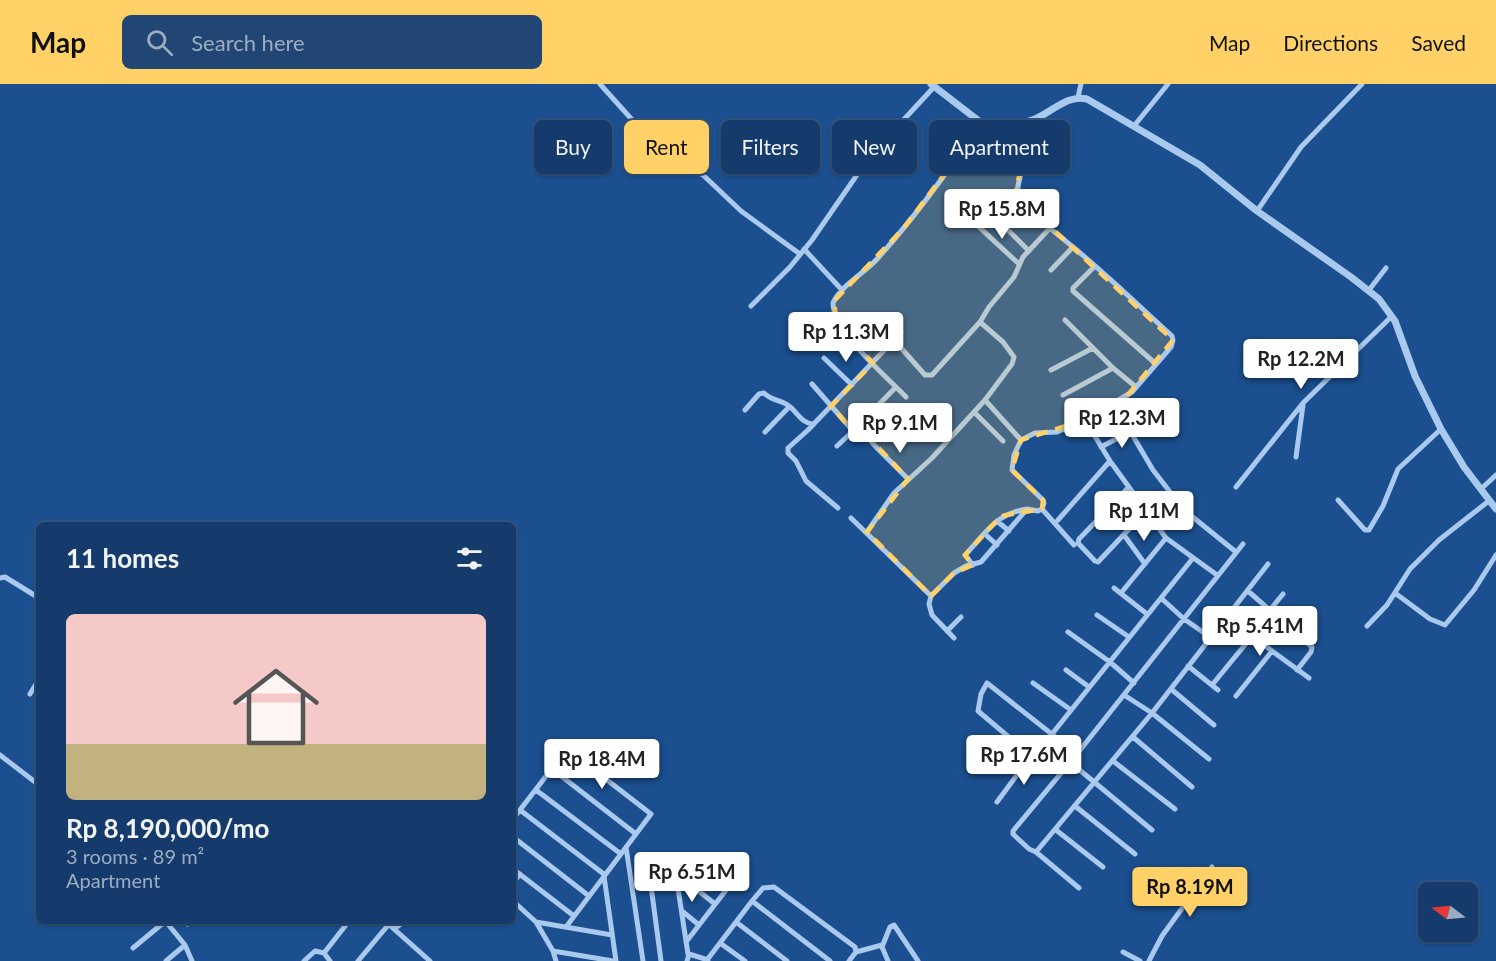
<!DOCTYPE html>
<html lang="en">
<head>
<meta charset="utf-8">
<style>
	:root { --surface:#143b6b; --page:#214673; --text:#f1f3f6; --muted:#9dadc1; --line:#33557e; --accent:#ffd166 }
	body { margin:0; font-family:Lato,sans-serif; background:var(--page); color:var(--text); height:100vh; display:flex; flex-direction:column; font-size:22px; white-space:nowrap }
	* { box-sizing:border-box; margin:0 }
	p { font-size:20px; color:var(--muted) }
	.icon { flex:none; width:33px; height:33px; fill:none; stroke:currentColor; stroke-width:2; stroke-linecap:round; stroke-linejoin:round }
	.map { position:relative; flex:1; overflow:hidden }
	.drawer { position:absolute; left:36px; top:438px; width:480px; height:402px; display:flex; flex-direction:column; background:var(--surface); border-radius:9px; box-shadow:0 2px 4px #0004,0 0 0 2px var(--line) }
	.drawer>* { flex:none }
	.top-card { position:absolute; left:534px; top:36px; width:570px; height:54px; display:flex; gap:12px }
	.needle { width:39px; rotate:286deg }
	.fabs { position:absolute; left:1418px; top:798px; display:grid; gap:12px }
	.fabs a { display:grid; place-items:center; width:60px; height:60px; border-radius:9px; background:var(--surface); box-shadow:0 2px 4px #0004,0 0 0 2px var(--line); font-size:30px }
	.price { position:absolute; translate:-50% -51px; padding:0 14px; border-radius:6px; background:#fff; color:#222; font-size:20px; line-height:39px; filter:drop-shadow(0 2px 3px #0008) }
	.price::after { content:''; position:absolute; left:50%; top:36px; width:18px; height:14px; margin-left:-9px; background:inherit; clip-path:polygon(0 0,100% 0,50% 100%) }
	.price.selected { background:var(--accent); color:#111 }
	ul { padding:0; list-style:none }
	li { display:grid; align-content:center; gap:12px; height:318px; padding:0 30px }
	li span { display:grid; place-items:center; height:186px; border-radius:9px; color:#555 }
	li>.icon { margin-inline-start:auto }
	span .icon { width:108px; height:108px; fill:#fffc; stroke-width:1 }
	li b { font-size:26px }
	h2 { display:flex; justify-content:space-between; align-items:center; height:72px; padding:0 30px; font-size:26px }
	.pill { padding:0 21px; border-radius:9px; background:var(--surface); box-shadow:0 2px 4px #0004,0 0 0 2px var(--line); font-size:21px; line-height:54px }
	.pill.selected { background:var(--accent); color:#111 }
	header { display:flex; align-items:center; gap:36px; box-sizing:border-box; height:84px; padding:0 30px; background:var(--accent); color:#111 }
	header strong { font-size:28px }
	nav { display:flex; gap:33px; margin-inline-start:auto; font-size:21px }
	.search { width:420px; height:54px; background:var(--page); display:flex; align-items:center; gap:15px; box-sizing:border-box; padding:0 21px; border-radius:9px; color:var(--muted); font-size:22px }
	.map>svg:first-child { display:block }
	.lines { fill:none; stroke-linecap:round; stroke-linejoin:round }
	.minor { stroke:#a9c9ee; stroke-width:5 }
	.tertiary { stroke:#a9c9ee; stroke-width:7 }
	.marked { fill:#ffd166; fill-opacity:0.2; stroke:#ffd166; stroke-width:4.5; stroke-dasharray:12 8; stroke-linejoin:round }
</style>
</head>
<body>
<header>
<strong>Map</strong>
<div class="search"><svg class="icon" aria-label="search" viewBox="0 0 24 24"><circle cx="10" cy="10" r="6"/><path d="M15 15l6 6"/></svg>Search here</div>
<nav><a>Map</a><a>Directions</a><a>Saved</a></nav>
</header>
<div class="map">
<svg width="1496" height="877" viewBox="0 0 1496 877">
	<rect width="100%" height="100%" fill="#1b4f8f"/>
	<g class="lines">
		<path class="minor" d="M600,0L653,59L679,80L703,91L741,127L800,170
			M1078,13L1081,0
			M1134,42L1168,0
			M988,44L1021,82C1023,92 1014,104 1019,113C1029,130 1058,150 1073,163C1107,191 1139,222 1172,252L1173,256L1171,263L1132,308L1085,336L1110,377L1166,454L1217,491
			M952,118L1019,180
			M1257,127L1301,63L1362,0
			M991,129L1029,167
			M804,165L842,206
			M1095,182L1073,204V207L1156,280
			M1051,186L1073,163
			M1369,206L1386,184
			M751,222L790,183L812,156L870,72L934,3
			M1065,236L1113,284L1136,303
			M876,240L894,256L901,247
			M824,274L852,301
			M1051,286L1093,264
			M812,300L853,347L896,303
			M1063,311L1113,284
			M906,313C886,292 833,248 833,219C840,202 866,188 878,174C916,132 949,85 982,40
			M985,316L1021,356L1014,371L1012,386L1043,416L1044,419L1042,425
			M745,326L759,310L764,309C772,317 778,315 786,320C797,326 800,339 813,340
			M974,328L1003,357
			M858,342L875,362L908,395
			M1130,347L1153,386L1184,426L1236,468
			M765,348L789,323
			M1021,356L1035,349L1057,348L1085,336
			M837,362L853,347
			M1101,363L1131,347
			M1296,373L1303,321
			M1129,403L1079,455L1078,459L1095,477L1098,478L1146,427
			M1236,403L1303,319L1392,232
			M1481,405L1496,391
			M1338,416L1365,446H1369L1383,422L1398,385L1441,345
			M838,424L806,397L796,377L788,369V364L808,346L894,256L925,291H932L980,238L989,223L1014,193L1023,173L1050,144
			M1149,431L1173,413
			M851,434L931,512
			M1058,436L1110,377
			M997,437L1009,447
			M867,448L894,409L932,374L985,316L1012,280L1014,273L1003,258L980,238
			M985,450L997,461
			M1124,451L1145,480
			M1243,460L1077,670L1013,747V750L1029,765L1036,768L1152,629L1268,480
			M973,481L965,471C986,449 995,430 1027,425
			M0,494L5,493L39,514
			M1114,504L1147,530
			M1248,507L1312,563L1311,568L1297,586
			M1121,509L1166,454
			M1395,509L1430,535L1445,541L1474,506L1496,471
			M1161,514L1184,535L1210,553
			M1270,526L1283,510
			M1097,531L1129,553
			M1228,531L1272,567L1309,594
			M1367,542L1387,521L1410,485L1439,456L1490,416
			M947,547L961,533
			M1068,548L1110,578L1134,599
			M954,554L932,531L929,520L931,512L954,489L966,482L981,478L1027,425L1038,427L1042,425L1074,461
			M1188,582L1218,606
			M1066,586L1089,603
			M1033,599L1071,626
			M1212,601L1253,551
			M1171,605L1214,641
			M30,610L39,595
			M1124,611L1152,629L1209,675
			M1236,612L1272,567
			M1133,653L1192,703
			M1077,670L987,599L981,610L978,627L1030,671H1034L1052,650L1193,474
			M0,671L39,701
			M1113,677L1175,725
			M1070,678L1152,746
			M552,685L636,750
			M536,706L621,770
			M997,718L1031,672
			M1075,722L1135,770
			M520,726L605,791
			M513,735L567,665L651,730L566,843
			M1056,746L1103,783
			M513,753L589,812
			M626,763L643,877
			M1036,768L1079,804
			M647,772L661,877
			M673,772L688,870
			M706,781L731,800
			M513,785L574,832
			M676,789L715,820
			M604,792L616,877
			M513,799L520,790
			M513,817L536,838L553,867L556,877
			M682,827L699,841
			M385,837L430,877
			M536,838L612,851
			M736,838L787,877
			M187,840L189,837
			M394,845L405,837
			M686,858L740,788
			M720,859L745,877
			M133,864L162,840L167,839L185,861L192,877
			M553,867L613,877
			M856,868L882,861
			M1123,868L1140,877
			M707,876L752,817
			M166,877L185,861
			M304,877L315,867L324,869
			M330,877L324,869L349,837
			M358,877L389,840
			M687,877L689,870L708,876
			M830,877L752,817L763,804L774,803L855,863L856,868L849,877
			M888,877L882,863L890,843L894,841L918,877
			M1149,877L1162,852L1212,783"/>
		<path class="tertiary" d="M931,0L988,44C1005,44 1020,41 1035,35C1052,28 1068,10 1087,15L1200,81L1257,127L1351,193L1379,215L1395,237L1415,292L1441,345L1464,383L1496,425"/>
	</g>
	<path class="marked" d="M982,40L1021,82L1016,108L1020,115L1173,256L1128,311L1085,336L1021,356L1012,386L1043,416L1042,425L1001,432L965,471L973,481L954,489L931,512L867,448L908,395L858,342L853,347L831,322L873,279L846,251L836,233L834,217L903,145Z"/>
</svg>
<div class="fabs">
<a><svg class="needle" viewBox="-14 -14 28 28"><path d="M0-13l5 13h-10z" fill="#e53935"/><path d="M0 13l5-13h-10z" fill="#9dadc1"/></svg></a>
</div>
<b class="price" style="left:1002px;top:156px">Rp 15.8M</b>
<b class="price" style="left:846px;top:279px">Rp 11.3M</b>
<b class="price" style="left:1301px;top:306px">Rp 12.2M</b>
<b class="price" style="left:1122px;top:365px">Rp 12.3M</b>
<b class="price" style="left:900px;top:370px">Rp 9.1M</b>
<b class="price" style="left:1144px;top:458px">Rp 11M</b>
<b class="price" style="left:1260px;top:573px">Rp 5.41M</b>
<b class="price" style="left:1024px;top:702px">Rp 17.6M</b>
<b class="price" style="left:602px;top:706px">Rp 18.4M</b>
<b class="price" style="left:692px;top:819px">Rp 6.51M</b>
<b class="price selected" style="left:1190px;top:834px">Rp 8.19M</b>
<div class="top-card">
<a class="pill">Buy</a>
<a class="pill selected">Rent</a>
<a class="pill">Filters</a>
<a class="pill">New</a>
<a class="pill">Apartment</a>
</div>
<section class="drawer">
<h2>11 homes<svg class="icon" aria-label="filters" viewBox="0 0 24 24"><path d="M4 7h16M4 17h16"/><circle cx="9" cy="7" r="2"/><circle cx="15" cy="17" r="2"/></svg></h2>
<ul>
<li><span style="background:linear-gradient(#f6c9c9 70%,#c2b280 0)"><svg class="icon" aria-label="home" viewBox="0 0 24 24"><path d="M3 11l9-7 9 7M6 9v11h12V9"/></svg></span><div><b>Rp 8,190,000/mo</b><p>3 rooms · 89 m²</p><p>Apartment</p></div></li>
</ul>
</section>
</div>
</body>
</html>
